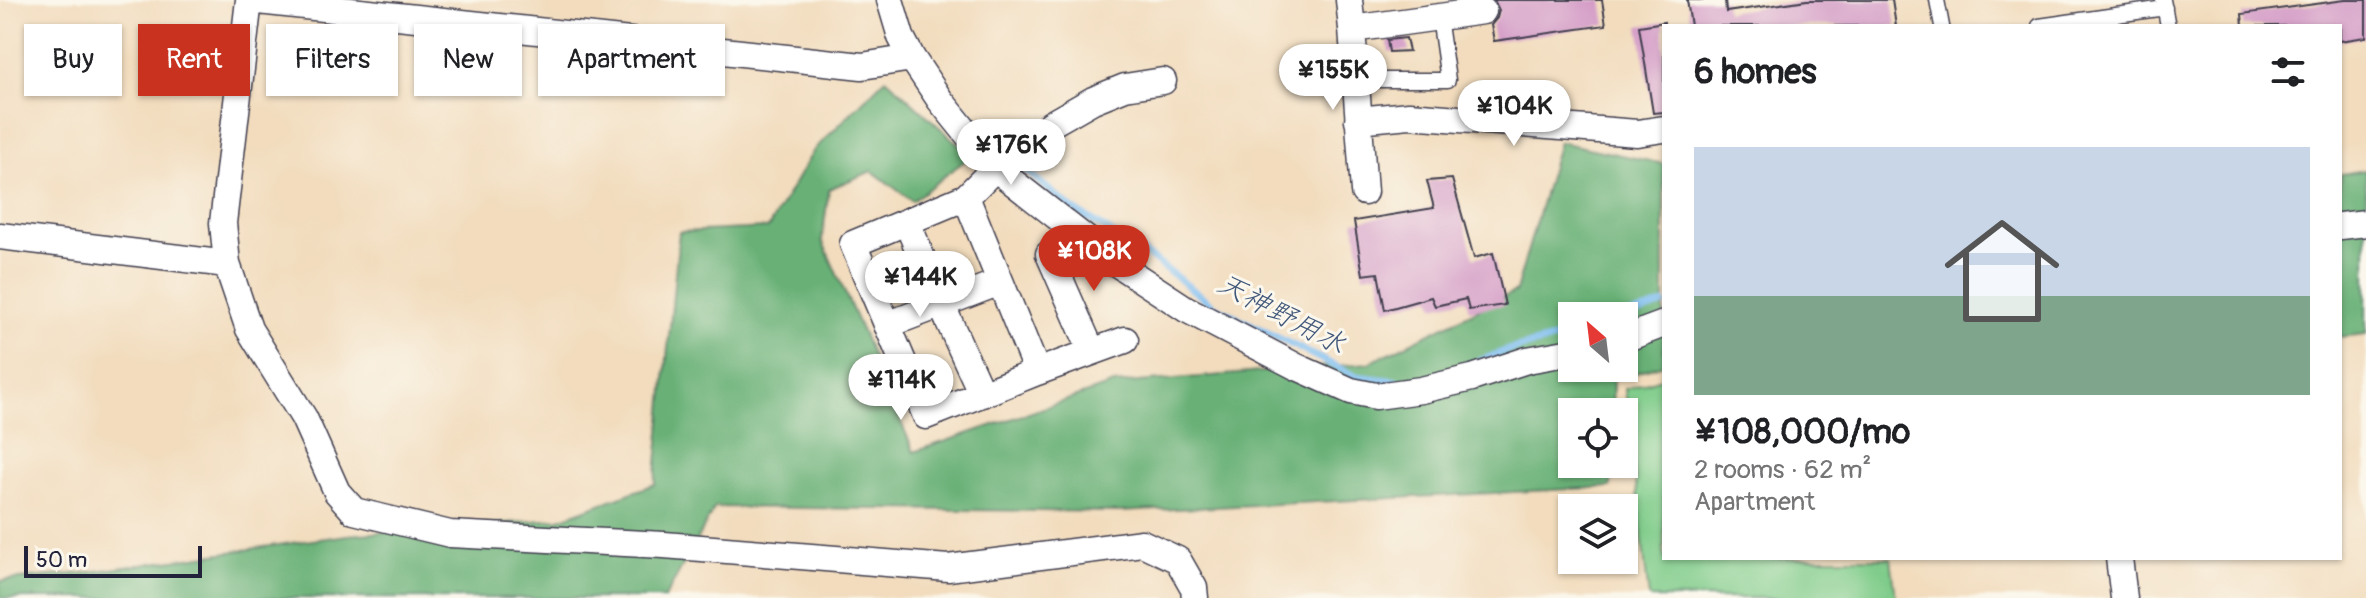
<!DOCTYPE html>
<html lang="en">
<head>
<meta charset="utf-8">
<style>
	:root { --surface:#fff; --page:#f2f2f2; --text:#202124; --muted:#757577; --accent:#c8321e }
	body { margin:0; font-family:Pangolin,"Klee One",sans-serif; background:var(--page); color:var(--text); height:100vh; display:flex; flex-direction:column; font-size:30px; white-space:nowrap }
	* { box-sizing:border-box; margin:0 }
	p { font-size:26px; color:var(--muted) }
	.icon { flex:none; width:44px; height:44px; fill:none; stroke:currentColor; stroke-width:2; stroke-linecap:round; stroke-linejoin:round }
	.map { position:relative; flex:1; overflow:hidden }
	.panel { position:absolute; left:1662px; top:24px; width:680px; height:536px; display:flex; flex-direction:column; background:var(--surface); border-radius:0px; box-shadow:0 2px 6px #0004 }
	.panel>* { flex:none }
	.hud { position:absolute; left:24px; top:24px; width:760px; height:72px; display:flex; gap:16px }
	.needle { width:52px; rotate:332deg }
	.controls { position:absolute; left:1558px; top:302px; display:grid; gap:16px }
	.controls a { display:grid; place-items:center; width:80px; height:80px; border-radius:0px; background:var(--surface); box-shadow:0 2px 6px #0004; font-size:40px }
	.scale { position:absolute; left:24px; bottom:20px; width:178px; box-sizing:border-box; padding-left:8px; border:4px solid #22223b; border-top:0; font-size:22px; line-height:28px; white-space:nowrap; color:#22223b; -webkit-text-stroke:6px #fbf7ec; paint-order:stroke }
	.price { position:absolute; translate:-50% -68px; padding:0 18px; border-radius:28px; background:#fff; color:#222; font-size:26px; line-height:52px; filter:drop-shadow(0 2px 4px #0008) }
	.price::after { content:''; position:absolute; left:50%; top:48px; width:24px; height:18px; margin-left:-12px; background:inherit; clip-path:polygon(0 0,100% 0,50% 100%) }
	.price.on { background:var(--accent); color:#fff }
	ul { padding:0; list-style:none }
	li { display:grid; align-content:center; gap:16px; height:424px; padding:0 32px }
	li span { display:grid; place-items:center; height:248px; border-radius:0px; color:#555 }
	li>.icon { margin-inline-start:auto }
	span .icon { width:144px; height:144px; fill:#fffc; stroke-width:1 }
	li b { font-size:34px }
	h2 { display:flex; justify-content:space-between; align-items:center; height:96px; padding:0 32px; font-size:34px }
	.pill { padding:0 28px; border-radius:0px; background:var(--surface); box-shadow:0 2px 6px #0004; font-size:28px; line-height:72px }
	.pill.on { background:var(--accent); color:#fff }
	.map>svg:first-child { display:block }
	.green { fill:#7fcc8a; stroke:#507762; stroke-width:2 }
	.forest { fill:#67b076; stroke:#446958; stroke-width:2; fill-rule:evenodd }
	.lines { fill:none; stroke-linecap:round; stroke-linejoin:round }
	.stream { stroke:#7dbdf1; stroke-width:7 }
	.building { fill:#d39ac6 }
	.lane-casing { stroke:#413e4e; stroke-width:17 }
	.street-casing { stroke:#413e4e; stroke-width:29 }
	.lane { stroke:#fff; stroke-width:14 }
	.street { stroke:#fff; stroke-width:26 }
	.labels { text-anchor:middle; stroke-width:6; stroke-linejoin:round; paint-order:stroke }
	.water-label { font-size:28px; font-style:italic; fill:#42587b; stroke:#fbf7ec }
</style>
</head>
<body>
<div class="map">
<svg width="2366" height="598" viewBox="0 0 2366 598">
	<rect width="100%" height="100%" fill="#fbf7ec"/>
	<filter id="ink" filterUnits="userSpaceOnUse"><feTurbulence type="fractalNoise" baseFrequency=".0125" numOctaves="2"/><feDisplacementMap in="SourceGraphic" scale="16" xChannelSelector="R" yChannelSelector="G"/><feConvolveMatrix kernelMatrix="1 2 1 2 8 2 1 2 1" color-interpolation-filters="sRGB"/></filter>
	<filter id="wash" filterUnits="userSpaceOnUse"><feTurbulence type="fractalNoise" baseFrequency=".006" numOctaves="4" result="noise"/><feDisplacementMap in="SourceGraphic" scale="32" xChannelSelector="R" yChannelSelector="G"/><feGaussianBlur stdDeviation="1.8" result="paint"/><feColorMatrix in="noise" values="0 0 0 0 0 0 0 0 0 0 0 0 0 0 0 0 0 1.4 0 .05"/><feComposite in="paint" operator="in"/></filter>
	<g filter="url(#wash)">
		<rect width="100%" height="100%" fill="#f2dcbd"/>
		<path class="green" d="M1664,377V558H1891L1896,598H1649L1625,389Z"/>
		<path class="forest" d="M886,78L971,156L912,201L872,171L829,189L822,240L914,452L1114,384L1369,363L1516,291L1559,142L1664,164V364L1613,379L1612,412H1572V464H1612L1611,487L1119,512L715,507L665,598H0V581L83,573L347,535L559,519L655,484L679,232L768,228L814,150ZM1572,316H1624V368H1572Z
			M2366,170V334L2340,337V174Z"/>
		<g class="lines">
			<path class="stream" d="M956,100L995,144L1008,155
				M1017,163L1071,208L1149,256L1214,306L1355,376L1397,381
				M2340,209L2366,207
				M1624,317L1664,304
				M1459,369L1508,350L1572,335"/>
		</g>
		<g id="blocks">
			<path class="building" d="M1494,0H1602L1606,25L1494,41L1491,25L1497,18L1499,10Z
				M1687,0H1725L1726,12L1807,0H1892L1896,26H1691Z
				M2345,0H2366V37L2340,41V26H2243L2242,14Z
				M1664,22V112L1653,113L1639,26Z
				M1406,38L1409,51L1389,52L1387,40Z
				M1452,179L1474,258L1493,253L1505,305L1469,310L1466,299L1435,306L1431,297L1385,310L1378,273L1363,275L1354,221L1434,208L1427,181Z"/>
		</g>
	</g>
	<g filter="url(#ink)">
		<use href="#blocks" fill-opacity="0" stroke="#413e4e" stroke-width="2"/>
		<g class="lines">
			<defs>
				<path id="lane" d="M1937,0L1942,26
					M2163,0L2168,26
					M2039,26L2165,8
					M1355,80H1448L1439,17"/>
				<path id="street" d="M249,0L223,223L227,264L249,329L304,418L337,492L354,511L450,534L664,545L948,568L1142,543L1178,560L1194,588L1195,598
					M249,0L862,66L912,58L901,37L890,0
					M1349,0L1352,29L1483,11
					M1352,29L1364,192
					M912,58L940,100L995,168L1022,153L1051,124L1093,100L1125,87L1163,81
					M1358,120L1409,115L1637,133L1664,129
					M966,197L1037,372L926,416L853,244L966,197L995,168L1119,265L1186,309L1295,366L1351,391L1376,396L1421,390L1472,378L1527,360L1572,352
					M907,222L941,304L982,394
					M2340,226L2366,223
					M0,236L227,264
					M1049,254L1092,352
					M887,325L1000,282
					M1624,339L1664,324
					M1037,372L1125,340
					M2119,558L2124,598"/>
			</defs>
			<use href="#lane" class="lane-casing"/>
			<use href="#street" class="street-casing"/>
			<use href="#lane" class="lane"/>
			<use href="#street" class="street"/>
		</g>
	</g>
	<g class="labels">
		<g class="water-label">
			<text transform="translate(1282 313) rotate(28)" y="10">天神野用水</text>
		</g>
	</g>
</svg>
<div class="controls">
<a><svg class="needle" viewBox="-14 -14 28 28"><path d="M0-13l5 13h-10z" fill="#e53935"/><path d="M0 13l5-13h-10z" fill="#757577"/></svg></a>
<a><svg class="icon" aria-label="locate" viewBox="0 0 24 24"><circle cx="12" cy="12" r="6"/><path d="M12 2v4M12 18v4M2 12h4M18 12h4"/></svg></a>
<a><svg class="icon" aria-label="layers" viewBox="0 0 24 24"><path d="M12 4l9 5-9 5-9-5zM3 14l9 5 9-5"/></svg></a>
</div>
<div class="scale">50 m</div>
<b class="price" style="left:1333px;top:112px">¥155K</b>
<b class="price" style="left:1514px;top:148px">¥104K</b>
<b class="price" style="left:1011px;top:187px">¥176K</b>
<b class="price on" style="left:1094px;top:293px">¥108K</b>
<b class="price" style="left:920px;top:319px">¥144K</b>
<b class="price" style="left:901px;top:422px">¥114K</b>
<div class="hud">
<a class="pill">Buy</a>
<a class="pill on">Rent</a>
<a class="pill">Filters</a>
<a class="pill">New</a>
<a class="pill">Apartment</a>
</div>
<section class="panel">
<h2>6 homes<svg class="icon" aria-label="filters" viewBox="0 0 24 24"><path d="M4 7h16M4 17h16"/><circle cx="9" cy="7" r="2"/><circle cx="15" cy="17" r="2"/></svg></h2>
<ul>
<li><span style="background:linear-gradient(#c9d6e8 60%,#7fa58c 0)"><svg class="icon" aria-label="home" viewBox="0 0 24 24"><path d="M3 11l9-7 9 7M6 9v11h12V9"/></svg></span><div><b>¥108,000/mo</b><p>2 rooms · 62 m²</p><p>Apartment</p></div></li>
</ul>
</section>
</div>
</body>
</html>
